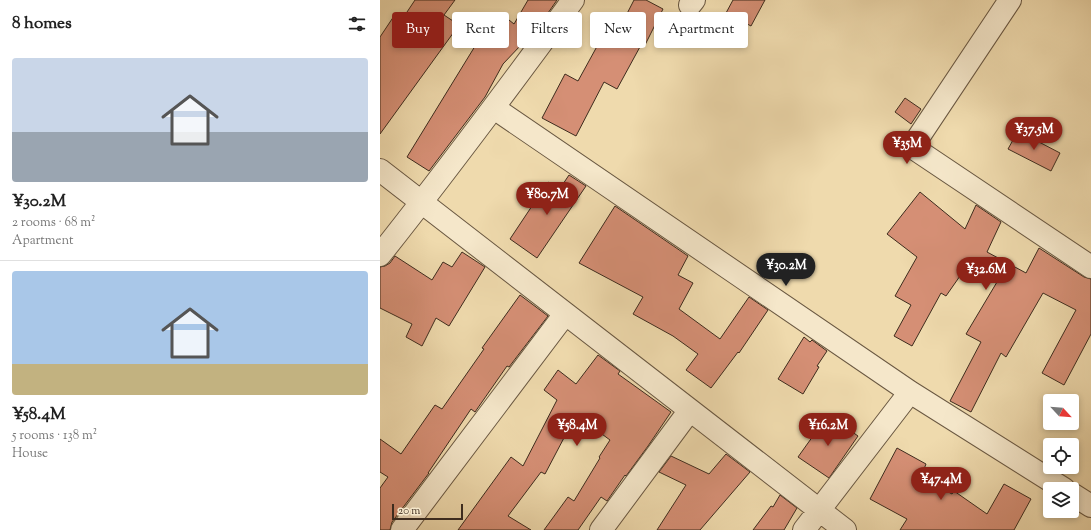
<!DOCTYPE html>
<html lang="en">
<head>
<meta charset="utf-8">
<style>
	:root { --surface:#fff; --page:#f6f6f6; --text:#222; --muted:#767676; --line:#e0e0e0; --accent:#8f2418 }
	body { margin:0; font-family:"Sorts Mill Goudy",serif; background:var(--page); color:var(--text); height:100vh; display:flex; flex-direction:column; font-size:15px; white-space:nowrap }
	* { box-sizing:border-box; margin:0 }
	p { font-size:13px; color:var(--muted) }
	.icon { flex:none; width:22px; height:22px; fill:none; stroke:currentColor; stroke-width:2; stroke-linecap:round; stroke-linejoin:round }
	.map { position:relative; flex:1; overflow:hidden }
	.side { display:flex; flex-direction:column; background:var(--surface); width:380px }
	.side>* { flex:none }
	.top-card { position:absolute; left:12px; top:12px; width:380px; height:36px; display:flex; gap:8px }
	.needle { width:26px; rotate:116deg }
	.tools { position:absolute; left:663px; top:394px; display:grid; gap:8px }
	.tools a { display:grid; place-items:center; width:36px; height:36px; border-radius:4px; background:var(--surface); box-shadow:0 2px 6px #0003; font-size:20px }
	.scale { position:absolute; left:12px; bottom:10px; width:71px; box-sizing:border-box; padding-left:4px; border:2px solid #3e2c1e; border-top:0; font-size:11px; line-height:14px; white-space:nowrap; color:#3e2c1e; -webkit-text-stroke:3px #f5e7ca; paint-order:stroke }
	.price { position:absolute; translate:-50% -34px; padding:0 9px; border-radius:14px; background:var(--accent); color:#fff; font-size:13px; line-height:26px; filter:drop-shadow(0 1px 2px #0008) }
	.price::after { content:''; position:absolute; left:50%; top:24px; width:12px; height:9px; margin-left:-6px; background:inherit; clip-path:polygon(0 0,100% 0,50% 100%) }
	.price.current { background:#222; color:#fff }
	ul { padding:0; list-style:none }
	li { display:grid; align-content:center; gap:8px; height:212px; padding:0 12px }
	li+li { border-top:1px solid var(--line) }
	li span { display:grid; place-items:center; height:124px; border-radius:4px; color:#555 }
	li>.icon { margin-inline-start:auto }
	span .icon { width:72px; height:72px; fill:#fffc; stroke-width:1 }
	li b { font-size:17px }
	h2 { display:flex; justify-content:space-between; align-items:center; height:48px; padding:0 12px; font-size:17px }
	.chip { padding:0 14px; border-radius:4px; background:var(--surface); box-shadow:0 2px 6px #0003; font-size:14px; line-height:36px }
	.chip.current { background:var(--accent); color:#fff }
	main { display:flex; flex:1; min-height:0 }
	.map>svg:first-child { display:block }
	.building { fill:#d58f75; stroke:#3e2c1e }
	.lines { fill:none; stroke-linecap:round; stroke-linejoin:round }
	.minor-casing { stroke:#6a5842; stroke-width:24 }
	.minor { stroke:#f5e7ca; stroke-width:22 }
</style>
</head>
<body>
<main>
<section class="side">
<h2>8 homes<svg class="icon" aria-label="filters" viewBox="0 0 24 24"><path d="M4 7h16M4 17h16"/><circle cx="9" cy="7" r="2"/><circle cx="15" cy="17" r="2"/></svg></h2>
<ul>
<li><span style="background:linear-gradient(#c9d6e8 60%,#9aa5b1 0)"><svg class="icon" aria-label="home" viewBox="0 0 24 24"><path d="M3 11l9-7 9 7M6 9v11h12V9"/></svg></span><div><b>¥30.2M</b><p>2 rooms · 68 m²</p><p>Apartment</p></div></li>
<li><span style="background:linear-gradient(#a9c7e8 75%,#c2b280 0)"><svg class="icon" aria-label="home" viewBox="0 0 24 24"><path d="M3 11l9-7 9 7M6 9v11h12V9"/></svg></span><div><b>¥58.4M</b><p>5 rooms · 138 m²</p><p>House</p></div></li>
</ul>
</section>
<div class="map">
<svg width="711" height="530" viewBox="0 0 711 530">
	<rect width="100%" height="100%" fill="#efdaad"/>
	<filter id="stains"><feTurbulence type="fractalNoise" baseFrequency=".005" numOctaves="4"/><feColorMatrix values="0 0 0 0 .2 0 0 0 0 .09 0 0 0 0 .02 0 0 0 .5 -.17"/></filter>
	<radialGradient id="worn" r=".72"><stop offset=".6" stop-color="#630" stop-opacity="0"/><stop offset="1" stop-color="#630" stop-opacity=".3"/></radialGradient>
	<path class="building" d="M35,0H75L64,15L79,25L0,134V37L16,13L23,18Z
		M148,0H177L159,26L123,64L105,97L49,171L27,157L100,38L108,43L129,20L134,24Z
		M254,0H266L283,9L264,47L261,45L237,89L224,82L196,136L162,118L185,74L198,81L226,30L236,35Z
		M353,0H385L371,26L346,13Z
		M525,98L541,109L531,124L515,112Z
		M638,131L680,153L671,171L628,149Z
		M189,175L206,186L157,258L130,239L168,182L179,190Z
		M540,192L585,229L596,205L621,222L607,252L646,273L659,248L704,277L711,279V334L684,385L662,373L696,310L663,293L626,357L621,353L591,412L570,401L601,342L586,334L617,282L587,266L566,296L561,293L532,346L514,336L531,305L515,296L537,257L507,234Z
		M235,206L308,256L298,275L313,283L299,309L340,339L369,297L388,310L359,353L358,352L331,388L306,370L318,354L293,336L253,314L263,297L199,263Z
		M82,252L105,267L69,326L56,318L42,346L26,337L32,324L0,308V267L5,266L10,263L15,256L52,280L63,262L72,267Z
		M140,295L168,316L129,367L127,366L95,412L91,409L48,473H49L12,522L10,530H0V488L8,477L0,472V439L21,454L55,405L62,409L104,349L102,348Z
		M424,337L430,342L432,340L447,351L437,366L439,367L423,394L398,379Z
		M218,355L240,371L238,374L291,412L268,446L246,476L245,475L227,501L221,497L198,530H164L188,497L194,501L220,458L219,457L230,440L196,415L165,474L161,472L128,516L151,530H78L131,457L143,466L177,400L164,390L178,370L196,384Z
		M448,415L478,436L449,478L418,457Z
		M517,448L546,464L544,469L557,478L554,484L572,494L574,491L607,514L624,484L651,499L634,530H520L527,519L490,499Z
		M346,454L370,472L320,530H277L306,485L279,472L291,456L329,474Z
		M400,495L417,508L404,530H373L391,506L393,507Z"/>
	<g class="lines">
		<defs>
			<path id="minor" d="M630,0L532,147L711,267
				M310,5L314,0
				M114,108L530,392L684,489
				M0,170L465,530
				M0,255C66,172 130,86 193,0
				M692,494L711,506
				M22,530L185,314
				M221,530L310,410
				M424,530L530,392"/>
		</defs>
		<use href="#minor" class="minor-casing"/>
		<use href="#minor" class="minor"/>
	</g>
	<rect width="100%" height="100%" filter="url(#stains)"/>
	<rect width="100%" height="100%" fill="url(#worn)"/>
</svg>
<div class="tools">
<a><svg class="needle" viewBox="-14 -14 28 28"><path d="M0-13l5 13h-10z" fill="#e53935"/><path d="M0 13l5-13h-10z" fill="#767676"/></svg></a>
<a><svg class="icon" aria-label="locate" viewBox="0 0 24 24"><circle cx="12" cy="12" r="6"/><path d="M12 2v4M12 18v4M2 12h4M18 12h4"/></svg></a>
<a><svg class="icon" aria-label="layers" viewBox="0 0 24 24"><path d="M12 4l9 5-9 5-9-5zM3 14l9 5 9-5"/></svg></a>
</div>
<div class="scale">20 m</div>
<b class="price" style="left:654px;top:151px">¥37.5M</b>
<b class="price" style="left:527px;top:165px">¥35M</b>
<b class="price" style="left:167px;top:216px">¥80.7M</b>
<b class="price current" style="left:406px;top:287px">¥30.2M</b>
<b class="price" style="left:606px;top:291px">¥32.6M</b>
<b class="price" style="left:197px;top:447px">¥58.4M</b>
<b class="price" style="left:448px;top:447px">¥16.2M</b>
<b class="price" style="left:561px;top:501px">¥47.4M</b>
<div class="top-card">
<a class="chip current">Buy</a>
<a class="chip">Rent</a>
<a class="chip">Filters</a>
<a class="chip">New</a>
<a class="chip">Apartment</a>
</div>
</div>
</main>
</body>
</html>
